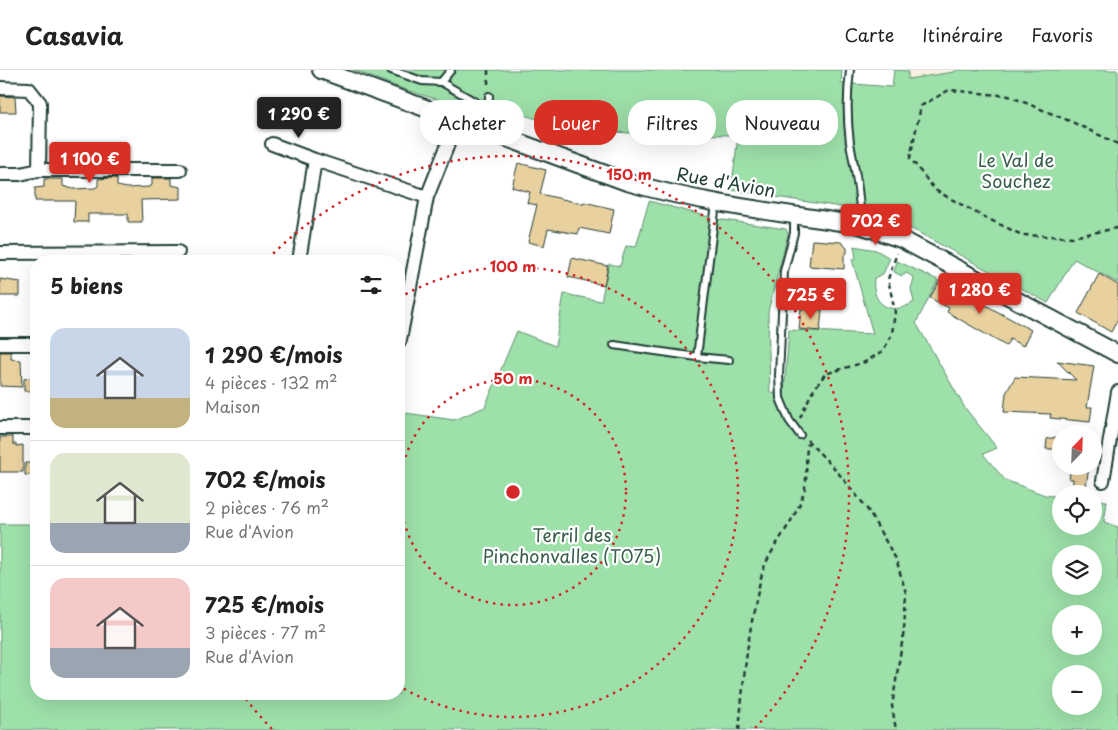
<!DOCTYPE html>
<html lang="fr">
<head>
<meta charset="utf-8">
<style>
	:root { --surface:#fff; --page:#f6f6f6; --text:#222; --muted:#767676; --line:#e0e0e0; --accent:#d93025 }
	body { margin:0; font-family:"Playpen Sans",sans-serif; background:var(--page); color:var(--text); height:100vh; display:flex; flex-direction:column; font-size:19px; white-space:nowrap }
	* { box-sizing:border-box; margin:0 }
	p { font-size:16px; color:var(--muted) }
	.icon { flex:none; width:28px; height:28px; fill:none; stroke:currentColor; stroke-width:2; stroke-linecap:round; stroke-linejoin:round }
	.map { position:relative; flex:1; overflow:hidden }
	.sheet { position:absolute; left:30px; top:185px; width:375px; height:445px; display:flex; flex-direction:column; background:var(--surface); border-radius:20px; box-shadow:0 5px 20px #0002 }
	.sheet>* { flex:none }
	.hud { position:absolute; left:420px; top:30px; width:475px; height:45px; display:flex; gap:10px }
	.needle { width:32px; rotate:23deg }
	.controls { position:absolute; left:1052px; top:355px; display:grid; gap:10px }
	.controls a { display:grid; place-items:center; width:50px; height:50px; border-radius:50%; background:var(--surface); box-shadow:0 5px 20px #0002; font-size:25px }
	.price { position:absolute; translate:-50% -42px; padding:0 11px; border-radius:5px; background:var(--accent); color:#fff; font-size:16px; line-height:32px; filter:drop-shadow(0 1px 2px #0008) }
	.price::after { content:''; position:absolute; left:50%; top:30px; width:15px; height:11px; margin-left:-8px; background:inherit; clip-path:polygon(0 0,100% 0,50% 100%) }
	.price.on { background:#222; color:#fff }
	ul { padding:0; list-style:none }
	li { display:flex; align-items:center; gap:15px; height:125px; padding:0 20px }
	li+li { border-top:1px solid var(--line) }
	li span { display:grid; place-items:center; flex:none; width:140px; height:100px; border-radius:15px; color:#555 }
	li>.icon { margin-inline-start:auto }
	span .icon { width:60px; height:60px; fill:#fffc; stroke-width:1 }
	li b { font-size:21px }
	h2 { display:flex; justify-content:space-between; align-items:center; height:60px; padding:0 20px; font-size:21px }
	.pill { padding:0 18px; border-radius:20px; background:var(--surface); box-shadow:0 5px 20px #0002; font-size:18px; line-height:45px }
	.pill.on { background:var(--accent); color:#fff }
	header { display:flex; align-items:center; gap:30px; box-sizing:border-box; height:70px; padding:0 25px; background:var(--surface); border-bottom:1px solid var(--line) }
	header strong { font-size:24px }
	nav { display:flex; gap:28px; margin-inline-start:auto; font-size:18px }
	.map>svg:first-child { display:block }
	.built { fill:#f8f1e2 }
	.green { fill:#9ee0aa; stroke:#5e8e6f; fill-rule:evenodd }
	.building { fill:#e9d09f; stroke:#1f3d34 }
	.lines { fill:none; stroke-linecap:round; stroke-linejoin:round }
	.service-casing { stroke:#1f3d34; stroke-width:10 }
	.minor-casing { stroke:#1f3d34; stroke-width:16 }
	.tertiary-casing { stroke:#1f3d34; stroke-width:20 }
	.path { stroke:#1f3d34; stroke-width:2.5; stroke-dasharray:5 4; stroke-linecap:butt }
	.service { stroke:#fff; stroke-width:6 }
	.minor { stroke:#fff; stroke-width:12 }
	.tertiary { stroke:#fff; stroke-width:16 }
	.ring { fill:none; stroke:#d62828; stroke-width:2.5; stroke-dasharray:2.5 5 }
	.labels { text-anchor:middle; stroke-width:4.5; stroke-linejoin:round; paint-order:stroke }
	.park-label { font-size:18px; fill:#385e4c; stroke:#fff }
	.street-label { font-size:18px; fill:#1f3d34; stroke:#fff }
	.centre { fill:#d62828; stroke:#fff; stroke-width:2.5 }
	.ring-label { font-size:15px; text-anchor:middle; font-weight:bold; fill:#d62828; stroke:#fff; stroke-width:4.5; stroke-linejoin:round; paint-order:stroke }
</style>
</head>
<body>
<header>
<strong>Casavia</strong>
<nav><a>Carte</a><a>Itinéraire</a><a>Favoris</a></nav>
</header>
<div class="map">
<svg width="1118" height="660" viewBox="0 0 1118 660">
	<rect width="100%" height="100%" fill="#fff"/>
	<filter id="ink" filterUnits="userSpaceOnUse"><feTurbulence type="fractalNoise" baseFrequency=".02" numOctaves="2"/><feDisplacementMap in="SourceGraphic" scale="10" xChannelSelector="R" yChannelSelector="G"/><feConvolveMatrix kernelMatrix="1 2 1 2 8 2 1 2 1" color-interpolation-filters="sRGB"/></filter>
	<g filter="url(#ink)">
		<path class="built" d="M909,0H957L954,2L908,9Z"/>
		<path class="green" d="M353,0H842L841,13L892,17L894,0L908,1V9L954,2L957,0H1118V213L1074,189L1048,233L912,159L876,144L847,138L731,120L738,67L729,65L644,64L571,59L510,41L511,37L485,28L469,39L406,20Z
			M649,131L717,149L786,159L788,164L768,242L770,323L784,324L789,260L873,264L852,189L856,188L854,176L876,180L890,188L883,204L874,208C871,235 891,247 914,232L911,219L914,208L907,203L902,206L894,202L897,191L938,210L916,253L965,338L997,378L983,384L1005,410L1045,425L1061,427V456H1094V430L1107,431L1104,452L1118,457V660H0V454H36V624H399V342L454,350L485,337L517,261L555,276L564,224L601,231L609,194L620,196L626,176L636,177ZM1061,484H1094V516H1061ZM1061,544H1094V576H1061ZM1061,604H1094V636H1061Z"/>
		<path class="building" d="M0,26L15,27L16,42H0Z
			M518,93L546,100L540,124L584,134V132L614,139L609,164L579,158L578,164L548,159L544,176L528,172L537,135L527,133L530,122L512,117Z
			M111,108H117V116L127,118L149,117L152,115V108H171V115L181,117V129L141,130L142,152H128V144H88V152H74L75,131H35V118L44,117V109H63V116L73,119L95,118L98,116V109Z
			M812,170L841,172L847,178V183L844,185V199L809,196Z
			M572,188L608,196L604,215L568,207Z
			M1099,204L1118,215V249L1111,262L1078,243Z
			M0,209L20,212V226H0Z
			M940,210L1031,260L1023,276L1010,269L1006,276L947,242L949,238L930,228Z
			M801,239L822,240L820,261L799,259Z
			M0,282H11V289L21,290L22,317L0,316Z
			M1057,291L1094,296L1087,337H1092L1090,352L1050,348L1051,344L1004,342L1006,323L1015,307L1076,310Z
			M30,308L36,309V321H24V309Z
			M1061,366V379H1046L1047,369Z
			M0,367H13V374H16V376L23,375V402H0Z
			M25,393H36V405H25Z
			M1071,396H1089L1086,417L1073,415V409H1069Z"/>
		<g class="lines">
			<defs>
				<path id="service" d="M391,0L422,11L441,12L488,39
					M850,0C847,24 847,50 850,73C855,101 861,126 860,154
					M441,12L451,0
					M487,60L489,26
					M794,146V163L784,201L779,305L780,328L789,350L800,365
					M614,275L697,287L716,133
					M697,287L729,290"/>
				<path id="minor" d="M0,18L29,19L40,33L39,100
					M272,74L315,90
					M0,104H20L39,100H180
					M0,183L178,182
					M299,191L315,90L427,127
					M399,269L400,270L427,127L458,49
					M0,274H36
					M0,358H36
					M1103,411L1118,322"/>
				<path id="tertiary" d="M321,0L627,112C703,134 782,143 860,155L901,169L1118,284"/>
			</defs>
			<use href="#service" class="service-casing"/>
			<use href="#minor" class="minor-casing"/>
			<use href="#tertiary" class="tertiary-casing"/>
			<path class="path" d="M488,0V16
				M1118,74L1072,52L1009,26L949,20L921,36L910,88L935,120L982,146L1022,165L1073,167L1117,158L1118,156
				M800,348L811,324L825,304L865,292L883,281L892,264L895,242L888,209L897,183
				M807,370L835,399L866,437L896,489L906,523L904,560L892,636L896,660
				M739,660C743,618 746,577 755,536C758,522 760,508 765,495C776,471 795,450 803,425C809,407 804,390 808,373"/>
			<use href="#service" class="service"/>
			<use href="#minor" class="minor"/>
			<use href="#tertiary" class="tertiary"/>
		</g>
	</g>
	<g class="ring">
		<circle cx="513" cy="422" r="113"/>
		<path d="M399 228A225 225 0 1 1 399 616"/>
		<path d="M272 659A338 338 0 0 1 243 625M268 189A338 338 0 1 1 754 659"/>
	</g>
	<g class="labels">
		<g class="park-label">
			<text x="1016" y="97">Le Val de<tspan x="1016" dy="21">Souchez</tspan></text>
			<text x="572" y="472">Terril des<tspan x="572" dy="21">Pinchonvalles (T075)</tspan></text>
		</g>
		<g class="street-label">
			<text transform="translate(726 113) rotate(10)" y="6">Rue d'Avion</text>
		</g>
	</g>
	<circle cx="513" cy="422" r="8" class="centre"/>
	<g class="ring-label">
		<text x="629" y="110">150 m</text>
		<text x="513" y="202">100 m</text>
		<text x="513" y="314">50 m</text>
	</g>
</svg>
<div class="controls">
<a><svg class="needle" viewBox="-14 -14 28 28"><path d="M0-13l5 13h-10z" fill="#e53935"/><path d="M0 13l5-13h-10z" fill="#767676"/></svg></a>
<a><svg class="icon" aria-label="locate" viewBox="0 0 24 24"><circle cx="12" cy="12" r="6"/><path d="M12 2v4M12 18v4M2 12h4M18 12h4"/></svg></a>
<a><svg class="icon" aria-label="layers" viewBox="0 0 24 24"><path d="M12 4l9 5-9 5-9-5zM3 14l9 5 9-5"/></svg></a>
<a>+</a>
<a>−</a>
</div>
<b class="price on" style="left:299px;top:69px">1 290 €</b>
<b class="price" style="left:90px;top:114px">1 100 €</b>
<b class="price" style="left:876px;top:176px">702 €</b>
<b class="price" style="left:980px;top:245px">1 280 €</b>
<b class="price" style="left:811px;top:250px">725 €</b>
<div class="hud">
<a class="pill">Acheter</a>
<a class="pill on">Louer</a>
<a class="pill">Filtres</a>
<a class="pill">Nouveau</a>
</div>
<section class="sheet">
<h2>5 biens<svg class="icon" aria-label="filters" viewBox="0 0 24 24"><path d="M4 7h16M4 17h16"/><circle cx="9" cy="7" r="2"/><circle cx="15" cy="17" r="2"/></svg></h2>
<ul>
<li><span style="background:linear-gradient(#c9d6e8 70%,#c2b280 0)"><svg class="icon" aria-label="home" viewBox="0 0 24 24"><path d="M3 11l9-7 9 7M6 9v11h12V9"/></svg></span><div><b>1 290 €/mois</b><p>4 pièces · 132 m²</p><p>Maison</p></div></li>
<li><span style="background:linear-gradient(#dfe7d0 70%,#9aa5b1 0)"><svg class="icon" aria-label="home" viewBox="0 0 24 24"><path d="M3 11l9-7 9 7M6 9v11h12V9"/></svg></span><div><b>702 €/mois</b><p>2 pièces · 76 m²</p><p>Rue d'Avion</p></div></li>
<li><span style="background:linear-gradient(#f6c9c9 70%,#9aa5b1 0)"><svg class="icon" aria-label="home" viewBox="0 0 24 24"><path d="M3 11l9-7 9 7M6 9v11h12V9"/></svg></span><div><b>725 €/mois</b><p>3 pièces · 77 m²</p><p>Rue d'Avion</p></div></li>
</ul>
</section>
</div>
</body>
</html>
